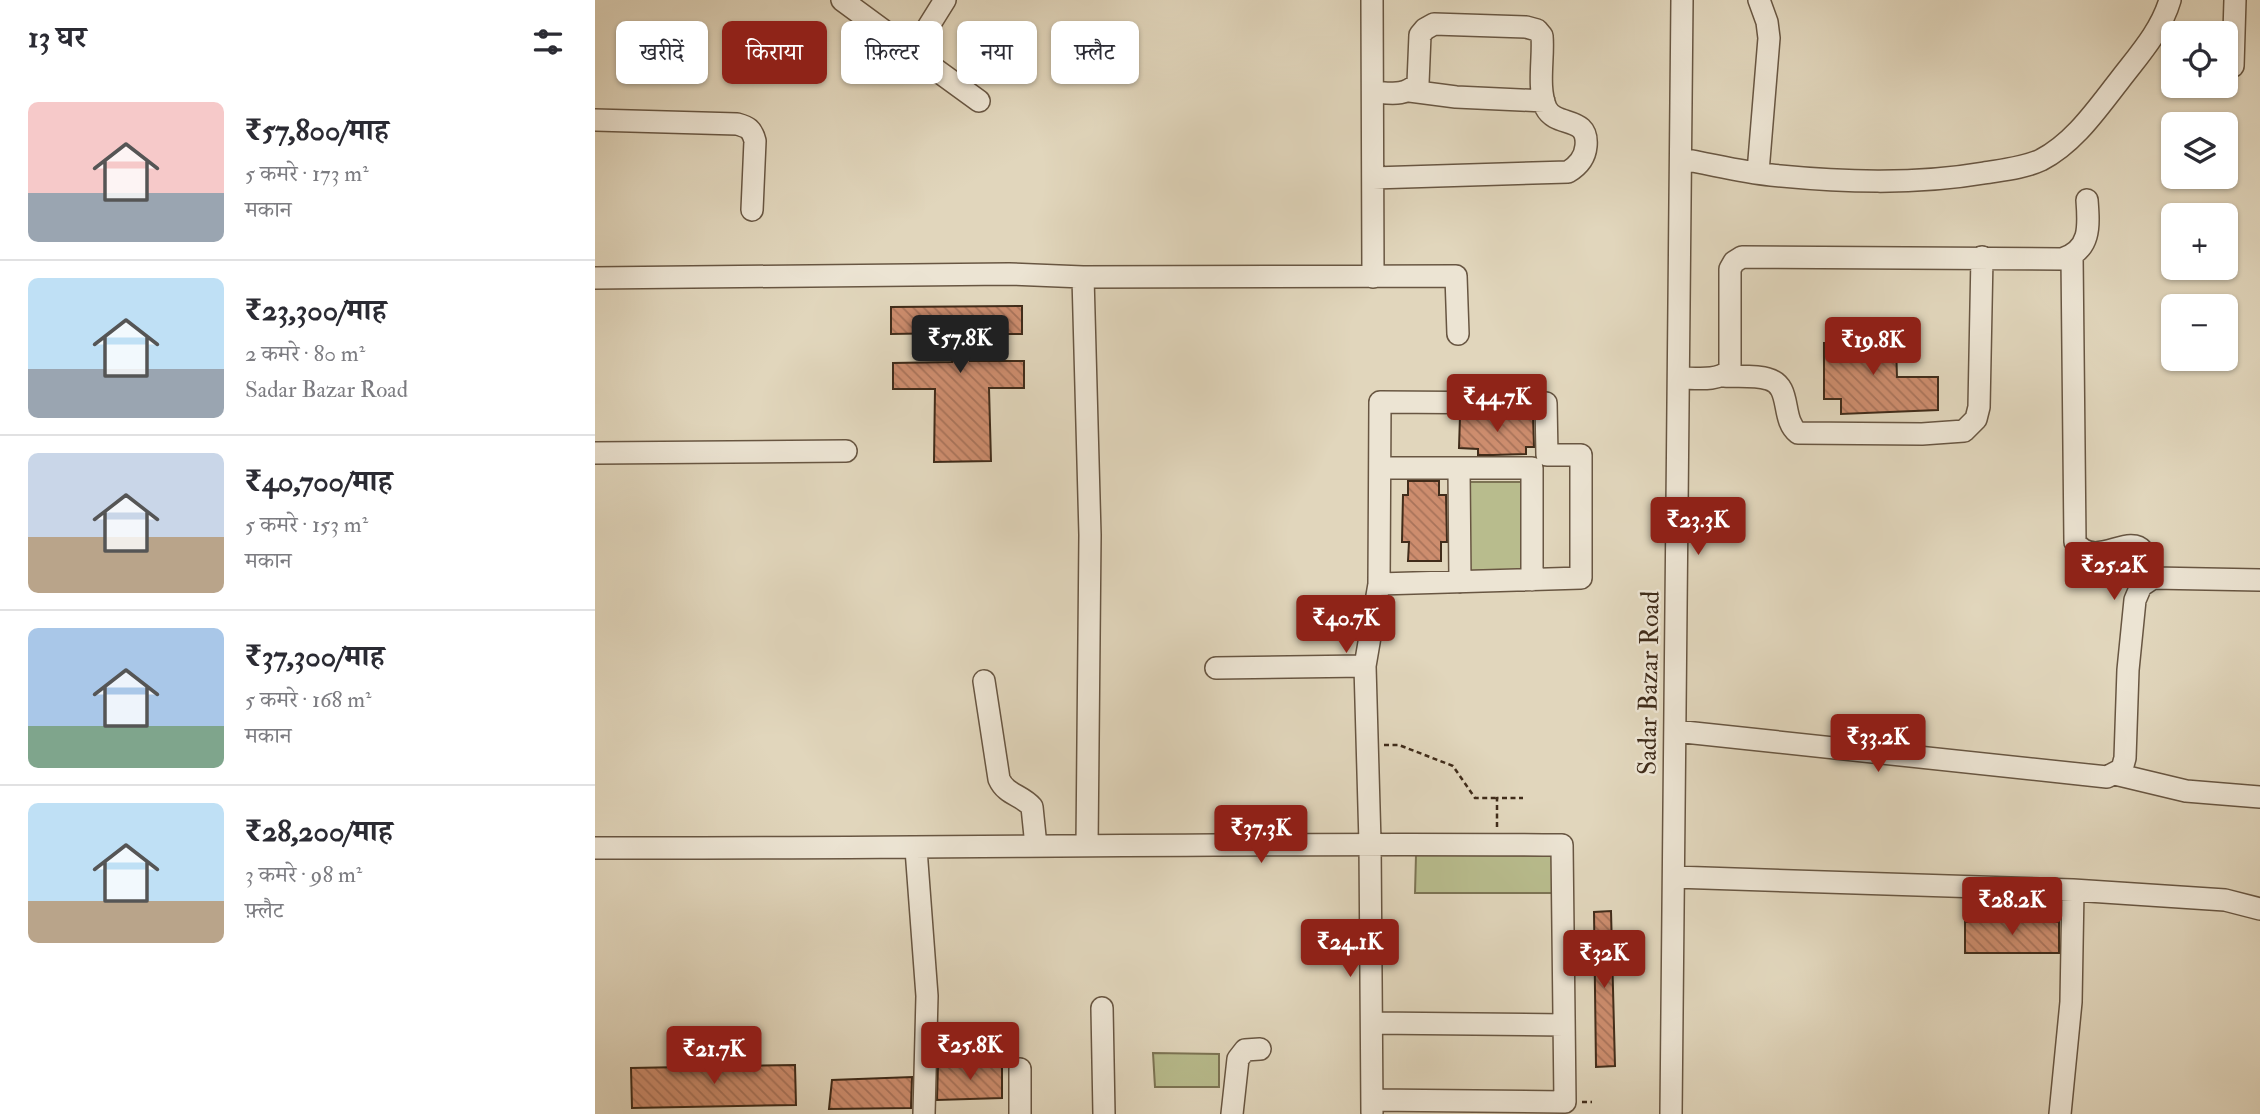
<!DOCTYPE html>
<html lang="hi">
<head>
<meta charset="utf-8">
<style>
	:root { --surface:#fff; --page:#f2f2f3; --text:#2b2b33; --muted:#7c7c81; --line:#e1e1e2; --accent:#8f2418 }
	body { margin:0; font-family:"IM FELL Double Pica","Noto Serif Devanagari",serif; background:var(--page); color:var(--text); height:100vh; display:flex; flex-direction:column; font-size:26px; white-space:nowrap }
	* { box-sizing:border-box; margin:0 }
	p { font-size:23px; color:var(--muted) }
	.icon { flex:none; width:38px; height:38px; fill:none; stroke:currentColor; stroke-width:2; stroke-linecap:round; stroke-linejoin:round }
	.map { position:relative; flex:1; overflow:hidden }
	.side { display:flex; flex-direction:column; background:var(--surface); width:595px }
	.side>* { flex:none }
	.banner { position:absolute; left:21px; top:21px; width:665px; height:63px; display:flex; gap:14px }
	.buttons { position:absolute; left:1566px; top:21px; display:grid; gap:14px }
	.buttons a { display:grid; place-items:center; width:77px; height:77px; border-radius:10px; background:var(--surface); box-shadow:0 2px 5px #0004; font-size:35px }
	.price { position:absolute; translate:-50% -60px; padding:0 16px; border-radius:7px; background:var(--accent); color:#fff; font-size:23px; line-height:46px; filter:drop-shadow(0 2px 4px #0008) }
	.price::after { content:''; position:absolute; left:50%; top:42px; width:21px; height:16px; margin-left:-10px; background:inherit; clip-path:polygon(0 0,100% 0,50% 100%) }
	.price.selected { background:#222; color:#fff }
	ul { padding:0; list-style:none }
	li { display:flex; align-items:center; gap:21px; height:175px; padding:0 28px }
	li+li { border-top:2px solid var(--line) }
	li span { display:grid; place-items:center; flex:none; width:196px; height:140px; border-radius:10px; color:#555 }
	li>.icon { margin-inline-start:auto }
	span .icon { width:84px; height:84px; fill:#fffc; stroke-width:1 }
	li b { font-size:30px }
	h2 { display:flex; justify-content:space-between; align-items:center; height:84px; padding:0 28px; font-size:30px }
	.chip { padding:0 24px; border-radius:10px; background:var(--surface); box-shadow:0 2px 5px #0004; font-size:24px; line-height:63px }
	.chip.selected { background:var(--accent); color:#fff }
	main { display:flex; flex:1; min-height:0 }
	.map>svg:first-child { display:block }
	.green { fill:#b8bc8d; stroke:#7c7454; stroke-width:2 }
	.building { fill:url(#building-back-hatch); stroke:#402c1a; stroke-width:2 }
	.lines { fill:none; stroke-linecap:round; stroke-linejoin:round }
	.minor-casing { stroke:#685642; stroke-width:24 }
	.path { stroke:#402c1a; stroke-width:2.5; stroke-dasharray:5 3.5; stroke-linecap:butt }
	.minor { stroke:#ece4d3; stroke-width:21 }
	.labels { text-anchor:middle; stroke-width:5; stroke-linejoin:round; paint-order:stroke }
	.street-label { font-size:26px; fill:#402c1a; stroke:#ece4d3 }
</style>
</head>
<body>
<main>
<section class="side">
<h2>13 घर<svg class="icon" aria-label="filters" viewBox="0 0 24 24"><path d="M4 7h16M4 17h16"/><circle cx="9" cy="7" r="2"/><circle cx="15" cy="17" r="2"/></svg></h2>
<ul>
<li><span style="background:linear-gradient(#f6c9c9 65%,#9aa5b1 0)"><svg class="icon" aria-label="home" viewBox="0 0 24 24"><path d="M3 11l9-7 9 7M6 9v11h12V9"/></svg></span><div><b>₹57,800/माह</b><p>5 कमरे · 173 m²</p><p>मकान</p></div></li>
<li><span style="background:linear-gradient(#bfe0f5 65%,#9aa5b1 0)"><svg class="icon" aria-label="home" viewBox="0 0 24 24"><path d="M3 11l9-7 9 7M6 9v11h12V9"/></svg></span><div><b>₹23,300/माह</b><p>2 कमरे · 80 m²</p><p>Sadar Bazar Road</p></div></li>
<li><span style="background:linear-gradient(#c9d6e8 60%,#b9a48a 0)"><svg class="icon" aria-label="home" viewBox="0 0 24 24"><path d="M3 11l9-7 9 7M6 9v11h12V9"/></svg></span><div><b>₹40,700/माह</b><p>5 कमरे · 153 m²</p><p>मकान</p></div></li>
<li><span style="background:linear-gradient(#a9c7e8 70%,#7fa58c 0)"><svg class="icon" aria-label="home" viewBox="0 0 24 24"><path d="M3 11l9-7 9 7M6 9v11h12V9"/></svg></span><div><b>₹37,300/माह</b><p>5 कमरे · 168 m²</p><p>मकान</p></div></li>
<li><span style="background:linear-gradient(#bfe0f5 70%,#b9a48a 0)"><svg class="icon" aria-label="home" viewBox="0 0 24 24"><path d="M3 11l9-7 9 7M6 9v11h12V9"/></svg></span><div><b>₹28,200/माह</b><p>3 कमरे · 98 m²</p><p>फ़्लैट</p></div></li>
</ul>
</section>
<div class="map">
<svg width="1665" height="1114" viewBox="0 0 1665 1114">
	<defs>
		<pattern id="building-back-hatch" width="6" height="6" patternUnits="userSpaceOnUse" patternTransform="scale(1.75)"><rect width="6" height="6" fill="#cd8d6e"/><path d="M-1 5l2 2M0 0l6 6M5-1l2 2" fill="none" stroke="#a8735a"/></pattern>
	</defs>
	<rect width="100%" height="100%" fill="#e1d6bc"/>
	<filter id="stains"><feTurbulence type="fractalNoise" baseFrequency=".00286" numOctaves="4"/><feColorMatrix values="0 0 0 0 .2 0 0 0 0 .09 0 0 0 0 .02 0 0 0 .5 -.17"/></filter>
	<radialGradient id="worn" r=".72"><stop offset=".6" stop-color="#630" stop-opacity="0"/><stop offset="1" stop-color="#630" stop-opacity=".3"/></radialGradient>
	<path class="green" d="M874,482H927V570L874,571Z
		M821,855L959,856L961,893H820Z
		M558,1053L624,1054V1087H560Z"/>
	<path class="building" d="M427,306V334H375V361H429V388H394L396,461L339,462L340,389H298V363L357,362V333L296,334V307Z
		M1244,331H1287V345H1301L1302,377H1343V410L1246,414V399H1229V343H1244Z
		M865,416H938L939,447H931V454L898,455H883V449L864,448Z
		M813,481H844V495H851L852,542H846V561H813L814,542H807L808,495H813Z
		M1016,911L1020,1066L1001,1067L999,912Z
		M1370,922H1464V953H1370Z
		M407,1064V1098L342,1100L343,1065Z
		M200,1065L201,1105L37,1108L36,1068Z
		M317,1077L316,1108L234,1109L237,1080Z"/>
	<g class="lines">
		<defs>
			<path id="minor" d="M247,0L300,39L323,51
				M350,0L325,40L323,51L329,61L384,101
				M777,0L778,277
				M1638,66L1640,0
				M815,91L861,97L949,101
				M778,92C795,93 810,97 823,83L825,35L830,29L839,24L931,27L942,30L947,36C949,58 942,87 951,108C961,128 994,115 991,146C990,158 983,166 973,172L778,178
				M0,120L142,124C153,127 157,129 160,141L157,210
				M1086,159C1116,164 1146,172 1176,175C1246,182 1319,185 1389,173C1407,170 1429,168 1446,160C1479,143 1502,109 1524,81C1543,56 1566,31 1575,0
				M1163,172L1174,38L1172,22L1164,0
				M1477,256L1480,542C1500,570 1533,533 1548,551C1554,558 1555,569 1558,578
				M488,277L495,535L492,846
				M0,278L414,274L488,277L861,276L863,334
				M1129,376C1143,377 1160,375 1173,379C1198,386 1185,419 1203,433L1327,434L1369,431L1381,419L1384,407L1387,257
				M1084,378C1101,378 1122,382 1135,370V269L1139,262L1147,257L1467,259C1496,250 1494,226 1492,200
				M0,453L251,451
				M785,468H937V580
				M864,469L865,582
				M621,668L770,666
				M389,681L404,779C411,795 427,795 437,807L441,846
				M1080,731L1512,777L1527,769L1530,758L1533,670L1540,600L1546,586L1558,578L1665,580
				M1520,774L1591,791L1665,797
				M0,848C322,849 644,842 967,845L970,1102L777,1100
				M321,849L332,996L329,1114
				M1079,877L1478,890L1630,900L1665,909
				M507,1008L509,1114
				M777,1023L969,1025
				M777,1112L775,843L770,666L784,584L785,402L951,403L952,455H986V578L784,584
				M425,1114V1069
				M637,1114L643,1059L650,1050L665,1049
				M1076,1114L1087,0
				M1465,1114L1476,1002L1478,890"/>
		</defs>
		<use href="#minor" class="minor-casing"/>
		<path class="path" d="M789,745H804L858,766L880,798H902
			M902,827V798H928
			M987,1102H997"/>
		<use href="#minor" class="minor"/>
	</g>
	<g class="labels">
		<g class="street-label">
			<text transform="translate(1053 683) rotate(-89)" y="9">Sadar Bazar Road</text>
		</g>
	</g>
	<rect width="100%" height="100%" filter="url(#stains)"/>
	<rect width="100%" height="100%" fill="url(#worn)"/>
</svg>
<div class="buttons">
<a><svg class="icon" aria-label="locate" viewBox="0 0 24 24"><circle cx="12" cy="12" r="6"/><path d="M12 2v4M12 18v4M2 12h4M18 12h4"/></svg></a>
<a><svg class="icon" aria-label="layers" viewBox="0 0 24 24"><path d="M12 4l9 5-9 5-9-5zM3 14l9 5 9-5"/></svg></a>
<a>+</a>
<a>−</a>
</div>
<b class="price selected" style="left:365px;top:375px">₹57.8K</b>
<b class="price" style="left:1278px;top:377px">₹19.8K</b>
<b class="price" style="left:902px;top:434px">₹44.7K</b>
<b class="price" style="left:1103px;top:557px">₹23.3K</b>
<b class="price" style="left:1519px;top:602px">₹25.2K</b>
<b class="price" style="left:751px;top:655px">₹40.7K</b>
<b class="price" style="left:1283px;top:774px">₹33.2K</b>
<b class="price" style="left:666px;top:865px">₹37.3K</b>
<b class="price" style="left:1417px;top:937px">₹28.2K</b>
<b class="price" style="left:755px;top:979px">₹24.1K</b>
<b class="price" style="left:1009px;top:990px">₹32K</b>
<b class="price" style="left:375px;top:1082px">₹25.8K</b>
<b class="price" style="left:119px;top:1086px">₹21.7K</b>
<div class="banner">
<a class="chip">खरीदें</a>
<a class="chip selected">किराया</a>
<a class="chip">फ़िल्टर</a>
<a class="chip">नया</a>
<a class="chip">फ़्लैट</a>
</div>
</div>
</main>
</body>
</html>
